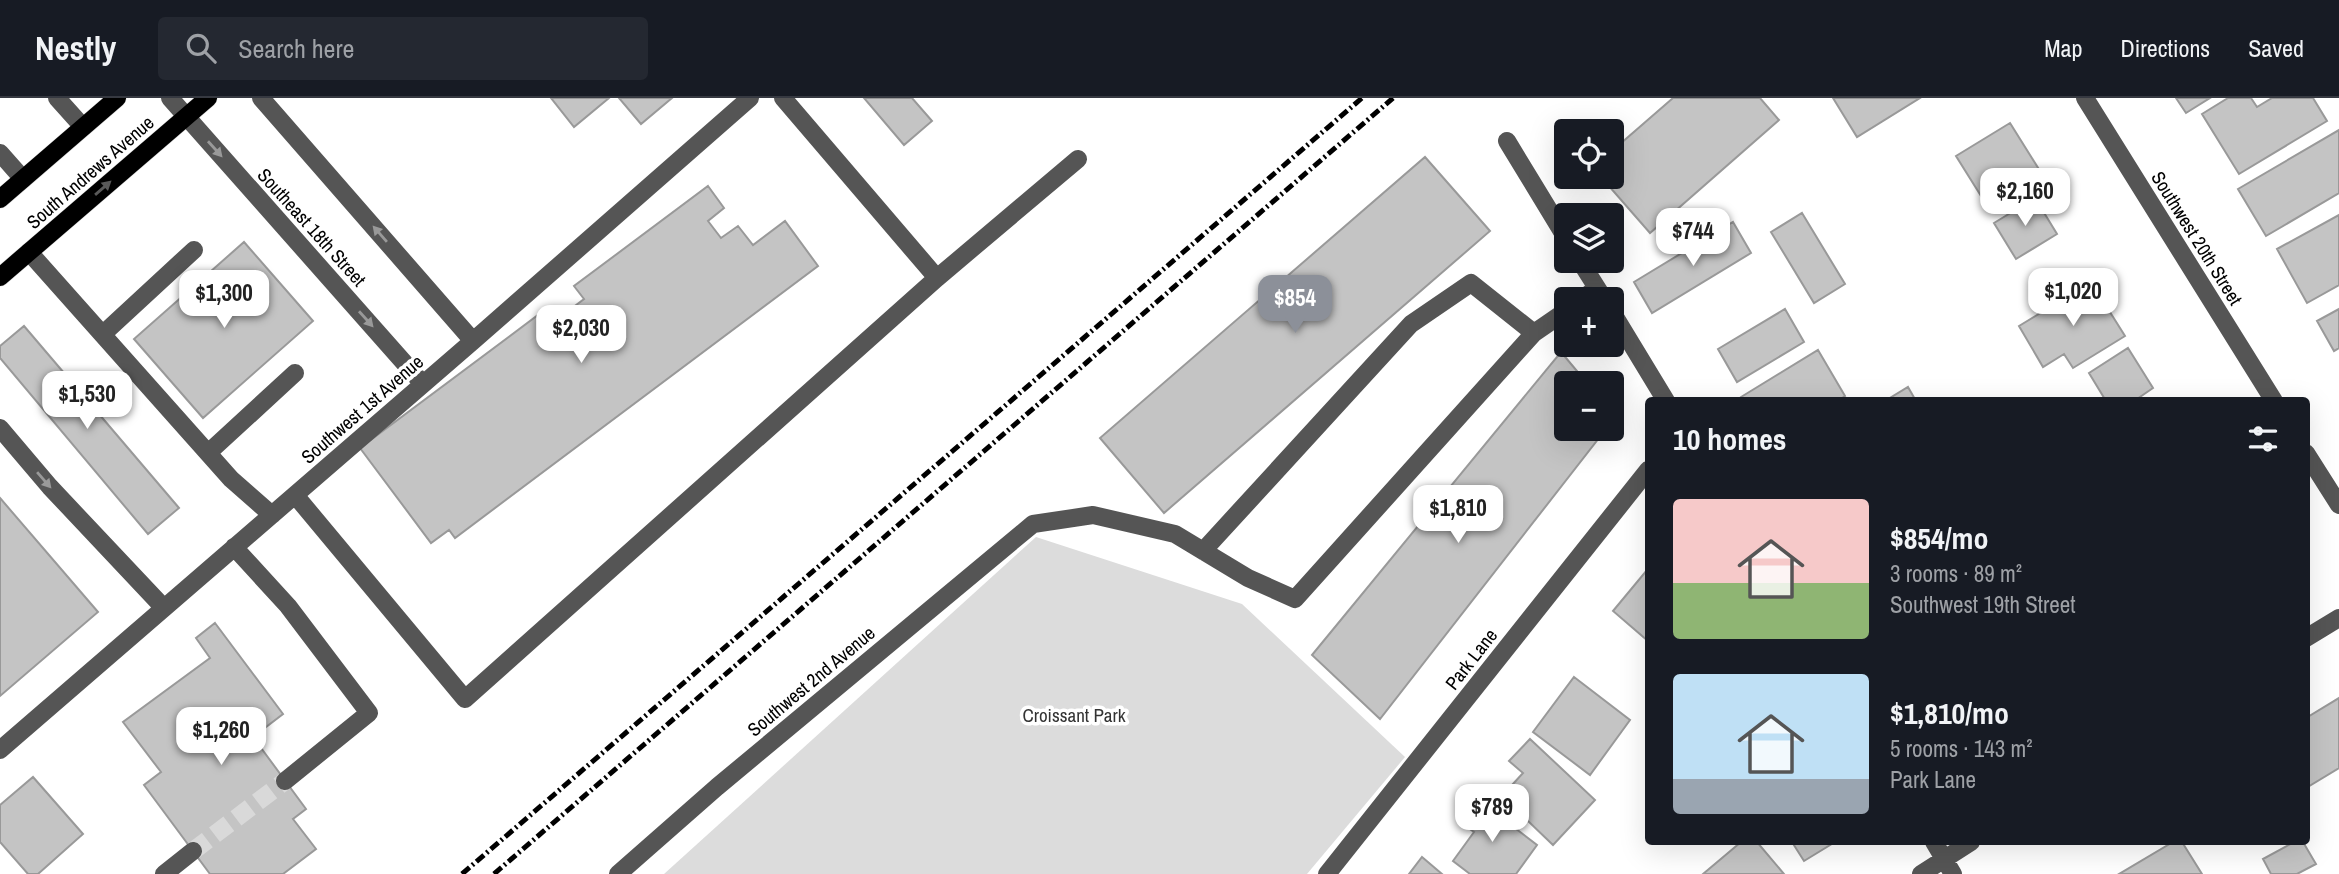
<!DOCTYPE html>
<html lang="en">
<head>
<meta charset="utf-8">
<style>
	:root { --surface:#171b24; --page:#242831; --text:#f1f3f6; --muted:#9ea1a6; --line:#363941; --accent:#8c9099 }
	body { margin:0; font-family:"Archivo Narrow",sans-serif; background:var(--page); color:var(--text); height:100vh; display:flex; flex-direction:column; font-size:26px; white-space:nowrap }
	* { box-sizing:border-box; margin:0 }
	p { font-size:23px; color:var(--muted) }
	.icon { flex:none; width:38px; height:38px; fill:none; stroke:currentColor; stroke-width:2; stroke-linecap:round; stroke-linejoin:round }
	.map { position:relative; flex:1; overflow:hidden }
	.sheet { position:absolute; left:1645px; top:299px; width:665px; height:448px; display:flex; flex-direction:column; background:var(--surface); border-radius:7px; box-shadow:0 7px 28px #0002 }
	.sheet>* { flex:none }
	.controls { position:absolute; left:1554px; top:21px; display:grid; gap:14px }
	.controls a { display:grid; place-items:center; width:70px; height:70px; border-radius:7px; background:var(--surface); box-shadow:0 7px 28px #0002; font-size:35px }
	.price { position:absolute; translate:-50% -60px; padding:0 16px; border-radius:14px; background:#fff; color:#222; font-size:23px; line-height:46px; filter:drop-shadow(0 2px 4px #0008) }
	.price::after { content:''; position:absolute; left:50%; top:42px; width:21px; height:16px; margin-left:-10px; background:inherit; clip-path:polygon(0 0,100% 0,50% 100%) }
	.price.on { background:var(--accent); color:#fff }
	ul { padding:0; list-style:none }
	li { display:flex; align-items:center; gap:21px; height:175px; padding:0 28px }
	li span { display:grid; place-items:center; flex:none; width:196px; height:140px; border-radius:7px; color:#555 }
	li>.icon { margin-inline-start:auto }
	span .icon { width:84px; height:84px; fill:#fffc; stroke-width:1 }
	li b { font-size:30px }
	h2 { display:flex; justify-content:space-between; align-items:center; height:84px; padding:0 28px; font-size:30px }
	header { display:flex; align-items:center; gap:42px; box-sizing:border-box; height:98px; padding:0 35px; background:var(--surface); border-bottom:2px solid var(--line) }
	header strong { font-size:33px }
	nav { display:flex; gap:38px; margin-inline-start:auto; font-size:24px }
	.search { width:490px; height:63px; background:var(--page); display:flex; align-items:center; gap:18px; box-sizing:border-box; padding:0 24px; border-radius:7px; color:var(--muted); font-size:26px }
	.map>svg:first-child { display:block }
	.green { fill:#dcdcdc }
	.building { fill:#c4c4c4; stroke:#999; stroke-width:2 }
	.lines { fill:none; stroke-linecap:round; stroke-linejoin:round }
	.minor-tunnel { stroke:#d9d9d9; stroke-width:18; stroke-dasharray:18 9; stroke-linecap:butt }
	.major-casing { stroke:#dbdbdb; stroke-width:19 }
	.minor { stroke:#555; stroke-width:18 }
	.major { stroke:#000; stroke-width:18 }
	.rail { stroke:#000; stroke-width:5; stroke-dasharray:10 3.5 2 3.5; stroke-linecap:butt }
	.oneway { fill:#999 }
	.oneway2 { fill:#595959 }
	.labels { text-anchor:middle; stroke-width:7; stroke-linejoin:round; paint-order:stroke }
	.street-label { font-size:19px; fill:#000; stroke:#fff }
	.park-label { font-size:19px; fill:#333; stroke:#fff }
</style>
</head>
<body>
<header>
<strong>Nestly</strong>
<div class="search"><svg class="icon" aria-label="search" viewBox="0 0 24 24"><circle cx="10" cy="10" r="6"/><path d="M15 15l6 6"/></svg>Search here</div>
<nav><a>Map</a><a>Directions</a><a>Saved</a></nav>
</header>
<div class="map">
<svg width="2339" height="776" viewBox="0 0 2339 776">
	<rect width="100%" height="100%" fill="#fff"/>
	<path class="green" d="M1036,439L1242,506L1405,659L1307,776H664Z"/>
	<path class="building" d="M551,0H609L574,29Z
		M619,0H672L641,26Z
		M864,0H912L932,23L904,47Z
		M1673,0H1760L1779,22L1650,135L1601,79H1612V53Z
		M1833,0H1920L1857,39Z
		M2176,0H2210L2186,15Z
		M2228,0H2251L2257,9L2272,0H2313L2327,23L2239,76L2202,16Z
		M2010,25L2045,81L1991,114L1956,58Z
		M2339,32V95L2266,138L2238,91Z
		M1425,59L1490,133L1164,415L1100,340Z
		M708,88L724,110L708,123L721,140L738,128L753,147L785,123L818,168L455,440L449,432L431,445L360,350L546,211L555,223L584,201L574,188Z
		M2035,100L2057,136L2016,161L1994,125Z
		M1802,115L1845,186L1814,205L1771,134Z
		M2339,117V187L2307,205L2277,151Z
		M1733,124L1751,155L1652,215L1634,184Z
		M244,144L313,223L203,320L134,241Z
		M2091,184L2125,238L2073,270L2064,256L2043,269L2019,228Z
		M1785,211L1804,244L1737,284L1718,251Z
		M2339,211V250L2334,253L2317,223Z
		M24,228L179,410L148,436L0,260V248Z
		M2128,250L2153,290L2134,303H2106L2089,275Z
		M1818,252L1845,298L1838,303H1743L1741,299Z
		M1561,254L1587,285H1566V331H1606L1380,621L1312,557Z
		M1908,289L1916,303H1885Z
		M0,400L98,514L0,598Z
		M1647,472L1648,473V543L1613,513Z
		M215,525L283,616L253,639L306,711L293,721L316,751L283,776H210L144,687L161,674L123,624L210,560L196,540Z
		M1574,579L1630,622L1590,677L1533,634Z
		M2339,600V670L2306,690V620Z
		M1530,641L1595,702L1553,747L1502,698L1523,675L1509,663Z
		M33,679L83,736L38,776H28L0,744V707Z
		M1477,701L1537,747L1516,776H1470L1453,763L1474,734L1460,724Z
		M1741,744H1757L1784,776H1703Z
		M1792,744H1835L1804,763Z
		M2173,744H2182L2202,776H2119Z
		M2294,744H2303L2316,766L2297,776H2271L2263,761Z
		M1422,759L1442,776H1409Z"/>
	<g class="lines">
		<path class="minor-tunnel" d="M193,753L285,683"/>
		<defs>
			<path id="major" d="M0,101L117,0
				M0,179L208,0"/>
		</defs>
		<use href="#major" class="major-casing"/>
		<path class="minor" d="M57,0L83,29
			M170,0L423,286
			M261,0L473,243
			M783,0L937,180L1078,61
			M2085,0L2274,303
			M1507,43L1566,140
			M0,55L23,81
			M29,154L231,381L272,417
			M1580,163L1604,201
			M1582,201L1597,190
			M1612,214L1666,303
			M103,236L194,152
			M0,330L50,389L164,510
			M208,355L295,275
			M2306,355L2339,407
			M295,397L465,601L937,180
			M234,449L288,508L369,615L285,683
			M1203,453L1411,226L1471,185L1534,235
			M2306,540L2339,520
			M0,652L473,243L750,0
			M1934,744L1953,776
			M164,776L193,753
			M618,776L717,689L1033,426L1093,417L1175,436L1248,480L1295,501L1534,235L1566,213
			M1327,776L1648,372
			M1921,776L1971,744"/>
		<use href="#major" class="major"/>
		<path class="rail" d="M462,776L1362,0
			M494,776L1393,0"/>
	</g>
	<defs><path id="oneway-solid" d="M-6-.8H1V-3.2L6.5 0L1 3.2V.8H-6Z" transform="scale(1.75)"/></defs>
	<g class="oneway">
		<use href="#oneway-solid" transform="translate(215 51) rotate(48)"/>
		<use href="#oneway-solid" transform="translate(380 136) rotate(-131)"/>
		<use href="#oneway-solid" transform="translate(366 221) rotate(48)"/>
		<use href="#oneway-solid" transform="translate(44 382) rotate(49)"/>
	</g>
	<use class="oneway2" href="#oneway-solid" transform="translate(103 90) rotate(-41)"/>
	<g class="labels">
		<g class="street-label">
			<text transform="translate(90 74) rotate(-41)" y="7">South Andrews Avenue</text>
			<text transform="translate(312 129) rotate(48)" y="7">Southeast 18th Street</text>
			<text transform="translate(2197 140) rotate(58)" y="7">Southwest 20th Street</text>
			<text transform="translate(362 311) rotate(-41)" y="7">Southwest 1st Avenue</text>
			<text transform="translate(1471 561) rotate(-52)" y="7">Park Lane</text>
			<text transform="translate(811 583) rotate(-40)" y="7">Southwest 2nd Avenue</text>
		</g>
		<g class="park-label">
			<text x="1074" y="624">Croissant Park</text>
		</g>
	</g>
</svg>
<div class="controls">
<a><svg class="icon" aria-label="locate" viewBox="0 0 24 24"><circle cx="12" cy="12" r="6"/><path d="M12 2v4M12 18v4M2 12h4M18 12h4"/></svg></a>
<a><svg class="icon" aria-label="layers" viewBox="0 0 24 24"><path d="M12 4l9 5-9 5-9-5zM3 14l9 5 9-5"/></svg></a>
<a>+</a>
<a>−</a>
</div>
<b class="price" style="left:2025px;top:130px">$2,160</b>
<b class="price" style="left:1693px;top:170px">$744</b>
<b class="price" style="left:2073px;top:230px">$1,020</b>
<b class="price" style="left:224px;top:232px">$1,300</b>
<b class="price on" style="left:1295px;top:237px">$854</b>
<b class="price" style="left:581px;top:267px">$2,030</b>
<b class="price" style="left:87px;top:333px">$1,530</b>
<b class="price" style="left:1458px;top:447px">$1,810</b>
<b class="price" style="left:221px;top:669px">$1,260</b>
<b class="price" style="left:1492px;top:746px">$789</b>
<section class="sheet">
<h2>10 homes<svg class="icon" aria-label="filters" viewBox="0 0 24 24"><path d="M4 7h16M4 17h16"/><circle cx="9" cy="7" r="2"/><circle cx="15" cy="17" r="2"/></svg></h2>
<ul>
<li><span style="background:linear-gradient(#f6c9c9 60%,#8fb573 0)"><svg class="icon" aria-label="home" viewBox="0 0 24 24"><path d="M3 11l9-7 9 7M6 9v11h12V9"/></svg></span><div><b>$854/mo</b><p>3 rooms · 89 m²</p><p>Southwest 19th Street</p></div></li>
<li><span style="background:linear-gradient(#bfe0f5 75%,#9aa5b1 0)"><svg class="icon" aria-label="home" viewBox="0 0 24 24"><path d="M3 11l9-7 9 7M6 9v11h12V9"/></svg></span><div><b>$1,810/mo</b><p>5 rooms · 143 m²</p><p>Park Lane</p></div></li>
</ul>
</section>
</div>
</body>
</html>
